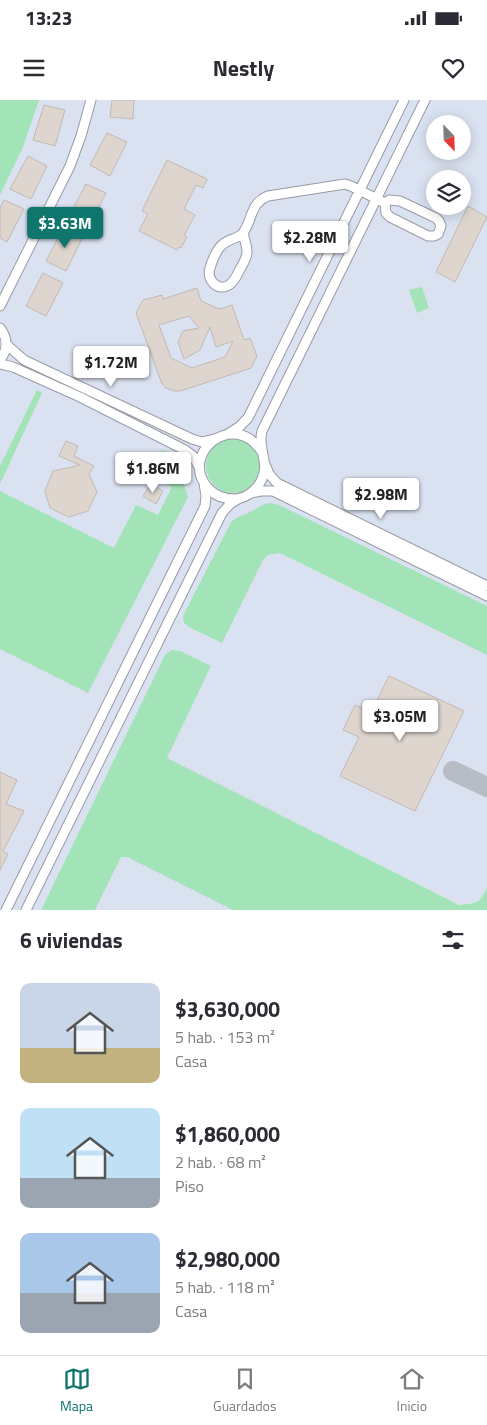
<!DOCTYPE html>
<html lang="es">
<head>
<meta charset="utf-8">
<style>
	:root { --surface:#fff; --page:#f2f2f3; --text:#2b2b33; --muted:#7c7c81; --line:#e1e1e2; --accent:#0f766e }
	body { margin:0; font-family:"Titillium Web",sans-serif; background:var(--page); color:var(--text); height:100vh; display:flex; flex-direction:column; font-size:19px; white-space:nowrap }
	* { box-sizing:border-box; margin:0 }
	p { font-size:16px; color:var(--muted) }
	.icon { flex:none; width:28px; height:28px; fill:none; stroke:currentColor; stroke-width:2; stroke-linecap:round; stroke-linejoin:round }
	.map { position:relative; height:810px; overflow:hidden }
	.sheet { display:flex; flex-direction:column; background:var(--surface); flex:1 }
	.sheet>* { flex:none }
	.needle { width:32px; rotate:157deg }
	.tools { position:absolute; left:426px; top:15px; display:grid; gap:10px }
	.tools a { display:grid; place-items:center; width:45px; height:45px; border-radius:50%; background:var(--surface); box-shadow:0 2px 12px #0003; font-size:25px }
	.price { position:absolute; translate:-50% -42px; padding:0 11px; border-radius:5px; background:#fff; color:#222; font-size:16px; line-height:32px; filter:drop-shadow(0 1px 2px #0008) }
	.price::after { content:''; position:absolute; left:50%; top:30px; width:15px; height:11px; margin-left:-8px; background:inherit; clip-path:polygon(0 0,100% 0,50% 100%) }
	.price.on { background:var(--accent); color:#fff }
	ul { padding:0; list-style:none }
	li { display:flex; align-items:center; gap:15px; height:125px; padding:0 20px }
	li span { display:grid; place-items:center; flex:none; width:140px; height:100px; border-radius:10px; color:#555 }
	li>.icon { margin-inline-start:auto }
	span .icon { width:60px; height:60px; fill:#fffc; stroke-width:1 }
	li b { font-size:21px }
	h2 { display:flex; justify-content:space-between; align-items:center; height:60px; padding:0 20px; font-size:21px }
	.status { display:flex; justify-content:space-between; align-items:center; height:35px; padding:0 25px; background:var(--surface); direction:ltr }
	.status svg { height:14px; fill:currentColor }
	header { display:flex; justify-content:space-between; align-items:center; height:65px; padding:0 20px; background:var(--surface); font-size:22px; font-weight:700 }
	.menu { display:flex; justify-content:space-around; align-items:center; height:70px; border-top:1px solid var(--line); background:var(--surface); font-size:14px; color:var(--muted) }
	.menu a { display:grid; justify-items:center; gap:2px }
	.menu .on { color:var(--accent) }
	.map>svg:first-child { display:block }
	.built { fill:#dae2f1; fill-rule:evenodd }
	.green { fill:#a2e4b7 }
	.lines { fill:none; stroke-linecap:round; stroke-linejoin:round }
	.taxiway { stroke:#b8bcc4; stroke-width:20 }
	.building { fill:#ddd5ce; stroke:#c1b9b2; fill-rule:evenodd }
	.street-casing { stroke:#979ba3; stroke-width:11 }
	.street { stroke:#fff; stroke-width:9 }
</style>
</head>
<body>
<div class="status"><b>13:23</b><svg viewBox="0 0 49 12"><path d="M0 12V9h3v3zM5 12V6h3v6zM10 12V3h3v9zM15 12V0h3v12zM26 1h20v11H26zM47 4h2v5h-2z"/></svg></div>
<header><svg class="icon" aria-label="menu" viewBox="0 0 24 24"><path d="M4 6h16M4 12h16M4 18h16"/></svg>Nestly<svg class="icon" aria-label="heart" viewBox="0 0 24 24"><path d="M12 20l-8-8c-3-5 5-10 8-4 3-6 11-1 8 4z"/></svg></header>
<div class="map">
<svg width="487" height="810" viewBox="0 0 487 810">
	<rect width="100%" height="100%" fill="#eaeff8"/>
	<path class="built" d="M0,0H487V810H0ZM435,24H462V51H435ZM435,79H462V106H435Z"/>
	<path class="green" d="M0,0H39L23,47L0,95Z
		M422,187L429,208L417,213L409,190Z
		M37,290L42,293L0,384V366Z
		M206 366a27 27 0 1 1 54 0a27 27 0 1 1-54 0Z
		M162,350L177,356L181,362L183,382L188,397L88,593L0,549V391L114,448L136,405L158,415L172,387L149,375Z
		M270,403L279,405L487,506V555L280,453L268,455L263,460L222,543L189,527L184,523L183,516L231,422C238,416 242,416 250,412C258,408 260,405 270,403Z
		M171,550L180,551L211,566L167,658L459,805C477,803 479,804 487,788V810H233L127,757H121L95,810H41L165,555Z"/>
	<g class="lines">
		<path class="taxiway" d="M453,671L487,687"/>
	</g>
	<path class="building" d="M112,0H134L133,19L110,17Z
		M44,5L65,10L55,46L33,40Z
		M107,33L127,42L110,76L90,65Z
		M28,56L47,66L31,99L10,89Z
		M167,60L207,79L203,88L196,85L184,109L195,115L184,136L187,137L181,148L179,147L177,150L139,131L148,114L142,111Z
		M86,84L106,93L89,126L69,116Z
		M4,100L24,109L7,142L0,138V108Z
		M468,106L487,117L455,182L436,172Z
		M63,128L83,137L66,171L46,161Z
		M43,173L63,183L46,216L26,206Z
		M197,188L201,201L219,209L232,205L244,240L250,238L257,256L251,268L196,286L180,291H174L166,288L162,284L136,213L143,200L162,195L163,199ZM189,216L199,228L183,231L178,242L184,259L200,250L210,227L216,247L233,241L225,257L192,268L171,258L159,225Z
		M66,341L78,346L74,356L94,366L89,374L97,392L88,411L69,417L50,408L45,391L53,371L80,365L59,356Z
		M151,384L163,391L156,404L143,396Z
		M389,576L464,611L415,711L340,676L359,637L343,630L355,605L371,612Z
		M0,672L17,680L6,704L24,711L3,751L8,754L0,770Z"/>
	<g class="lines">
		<defs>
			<path id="street" d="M243,133C244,139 247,145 247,152C247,158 243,164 240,169C237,175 235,181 229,185C218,192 206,180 210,168C212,161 216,152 220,147C227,138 237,140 243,133C253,119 250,103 268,96L345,84L351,86L385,103L386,113L390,117L428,136H434L438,134L441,126L439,121L436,118L400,101L389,100L385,103
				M0,206L70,66L81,36L91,0
				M0,228C8,238 8,250 0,260
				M6,244L24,260L192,339L202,342L214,339
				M0,264L13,267L80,297L185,350L193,356L199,367
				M228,334L239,327L248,318L404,0
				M262,352C234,308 178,354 208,388C215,396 225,399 235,399C247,398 257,390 262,379C270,363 257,348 262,331L425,0
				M266,366L269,374L277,383L487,486
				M251,393L261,391H273L487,496
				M6,810L205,406L206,396L204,383
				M26,810L222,413L230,404L238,399"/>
		</defs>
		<use href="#street" class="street-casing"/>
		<use href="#street" class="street"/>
	</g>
</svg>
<div class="tools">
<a><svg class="needle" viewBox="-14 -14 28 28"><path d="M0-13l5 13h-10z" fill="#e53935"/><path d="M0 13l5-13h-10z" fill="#7c7c81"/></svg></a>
<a><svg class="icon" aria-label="layers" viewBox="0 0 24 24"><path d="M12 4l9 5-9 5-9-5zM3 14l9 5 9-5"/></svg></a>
</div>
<b class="price on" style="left:65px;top:149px">$3.63M</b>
<b class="price" style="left:310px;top:163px">$2.28M</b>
<b class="price" style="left:111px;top:288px">$1.72M</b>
<b class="price" style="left:153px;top:394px">$1.86M</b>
<b class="price" style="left:381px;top:420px">$2.98M</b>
<b class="price" style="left:400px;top:642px">$3.05M</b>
</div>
<section class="sheet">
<h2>6 viviendas<svg class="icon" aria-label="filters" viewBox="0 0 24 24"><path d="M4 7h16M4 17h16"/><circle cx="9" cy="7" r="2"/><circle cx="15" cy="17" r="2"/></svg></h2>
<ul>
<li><span style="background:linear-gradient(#c9d6e8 65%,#c2b280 0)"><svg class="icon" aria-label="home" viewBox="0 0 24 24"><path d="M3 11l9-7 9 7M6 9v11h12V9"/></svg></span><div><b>$3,630,000</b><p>5 hab. · 153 m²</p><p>Casa</p></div></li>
<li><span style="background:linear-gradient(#bfe0f5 70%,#9aa5b1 0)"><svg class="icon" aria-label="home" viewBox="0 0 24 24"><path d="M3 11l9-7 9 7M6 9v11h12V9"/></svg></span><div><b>$1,860,000</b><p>2 hab. · 68 m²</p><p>Piso</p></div></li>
<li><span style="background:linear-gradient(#a9c7e8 60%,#9aa5b1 0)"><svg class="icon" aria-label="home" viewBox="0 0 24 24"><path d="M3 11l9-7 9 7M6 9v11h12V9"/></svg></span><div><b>$2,980,000</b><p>5 hab. · 118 m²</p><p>Casa</p></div></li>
</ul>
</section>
<nav class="menu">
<a class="on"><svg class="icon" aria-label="map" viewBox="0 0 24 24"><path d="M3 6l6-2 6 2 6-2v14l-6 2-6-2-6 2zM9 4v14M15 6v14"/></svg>Mapa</a>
<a><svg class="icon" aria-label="saved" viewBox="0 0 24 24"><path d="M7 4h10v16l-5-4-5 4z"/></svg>Guardados</a>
<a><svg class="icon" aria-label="home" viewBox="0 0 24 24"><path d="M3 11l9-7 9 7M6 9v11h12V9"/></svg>Inicio</a>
</nav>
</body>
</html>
